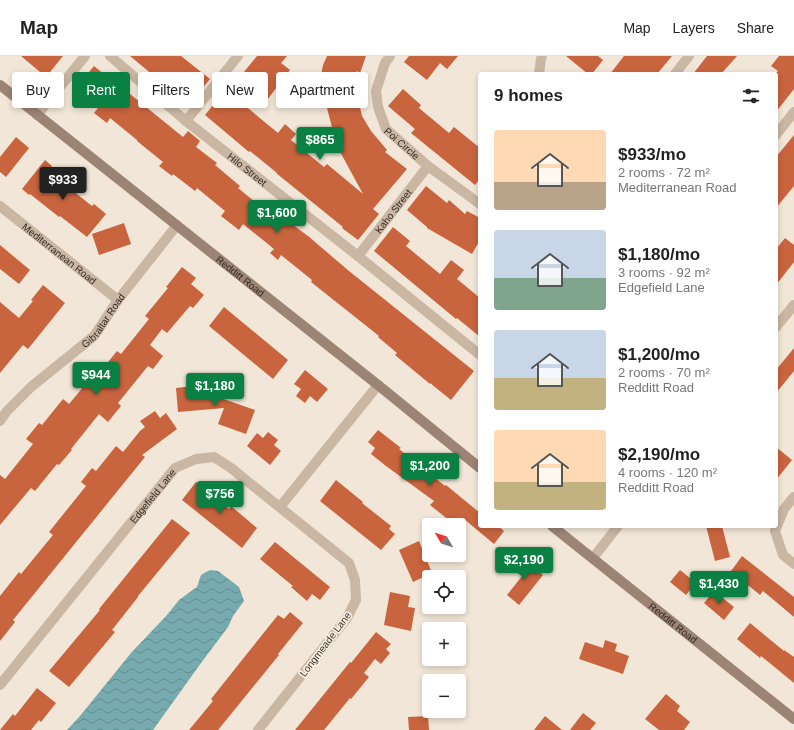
<!DOCTYPE html>
<html lang="en">
<head>
<meta charset="utf-8">
<style>
	:root { --surface:#fff; --page:#f2f2f2; --text:#222; --muted:#767676; --line:#e0e0e0; --accent:#0b8043 }
	body { margin:0; font-family:Helvetica,sans-serif; background:var(--page); color:var(--text); height:100vh; display:flex; flex-direction:column; font-size:15px; white-space:nowrap }
	* { box-sizing:border-box; margin:0 }
	p { font-size:13px; color:var(--muted) }
	.icon { flex:none; width:22px; height:22px; fill:none; stroke:currentColor; stroke-width:2; stroke-linecap:round; stroke-linejoin:round }
	.map { position:relative; flex:1; overflow:hidden }
	.drawer { position:absolute; left:478px; top:16px; width:300px; height:456px; display:flex; flex-direction:column; background:var(--surface); border-radius:4px; box-shadow:0 2px 6px #0003 }
	.drawer>* { flex:none }
	.guide { position:absolute; left:12px; top:16px; width:380px; height:36px; display:flex; gap:8px }
	.needle { width:26px; rotate:309deg }
	.controls { position:absolute; left:422px; top:462px; display:grid; gap:8px }
	.controls a { display:grid; place-items:center; width:44px; height:44px; border-radius:4px; background:var(--surface); box-shadow:0 2px 6px #0003; font-size:20px }
	.price { position:absolute; translate:-50% -34px; padding:0 9px; border-radius:4px; background:var(--accent); color:#fff; font-size:13px; line-height:26px; filter:drop-shadow(0 1px 2px #0008) }
	.price::after { content:''; position:absolute; left:50%; top:24px; width:12px; height:9px; margin-left:-6px; background:inherit; clip-path:polygon(0 0,100% 0,50% 100%) }
	.price.selected { background:#222; color:#fff }
	ul { padding:0; list-style:none }
	li { display:flex; align-items:center; gap:12px; height:100px; padding:0 16px }
	li span { display:grid; place-items:center; flex:none; width:112px; height:80px; border-radius:4px; color:#555 }
	li>.icon { margin-inline-start:auto }
	span .icon { width:48px; height:48px; fill:#fffc; stroke-width:1 }
	li b { font-size:17px }
	h2 { display:flex; justify-content:space-between; align-items:center; height:48px; padding:0 16px; font-size:17px }
	.pill { padding:0 14px; border-radius:4px; background:var(--surface); box-shadow:0 2px 6px #0003; font-size:14px; line-height:36px }
	.pill.selected { background:var(--accent); color:#fff }
	header { display:flex; align-items:center; gap:24px; box-sizing:border-box; height:56px; padding:0 20px; background:var(--surface); border-bottom:1px solid var(--line) }
	header strong { font-size:19px }
	nav { display:flex; gap:22px; margin-inline-start:auto; font-size:14px }
	.map>svg:first-child { display:block }
	.water { fill:url(#water-waves) }
	.building { fill:#c8643e }
	.lines { fill:none; stroke-linecap:round; stroke-linejoin:round }
	.street { stroke:#c9b6a3; stroke-width:10 }
	.secondary { stroke:#9c8475; stroke-width:10 }
	.labels { text-anchor:middle; stroke-width:3.5; stroke-linejoin:round; paint-order:stroke }
	.street-label { font-size:10px; fill:#342a25; stroke:#f9f0e3 }
</style>
</head>
<body>
<header>
<strong>Map</strong>
<nav><a>Map</a><a>Layers</a><a>Share</a></nav>
</header>
<div class="map">
<svg width="794" height="674" viewBox="0 0 794 674">
	<defs>
		<pattern id="water-waves" width="16" height="10" patternUnits="userSpaceOnUse"><rect width="16" height="10" fill="#76aaae"/><path d="M0 5q4-4 8 0t8 0" fill="none" stroke="#628b8d"/></pattern>
	</defs>
	<rect width="100%" height="100%" fill="#f1e6d7"/>
	<path class="water" d="M210,514L218,515L239,531L244,545L233,560L228,571L201,607L153,674H67L80,660L131,597L167,559L179,544L197,531L201,519Z"/>
	<path class="building" d="M21,0H63L46,21Z
		M130,0H181L210,23L189,49Z
		M257,0H287L281,7L290,14L267,44L239,22Z
		M327,0H366L360,17L357,15L351,41L318,33L323,9Z
		M409,0H458L447,13L440,7L427,24L404,6Z
		M566,0H598L603,4L592,18H588Z
		M624,0H672L657,18H610Z
		M707,0H737L721,18H693Z
		M779,0H794V33L776,56V17L778,15L771,10Z
		M94,10L117,29L118,28L130,38L183,81L188,75L200,85L196,91L217,107L215,109L240,130L238,132L270,158L273,154L292,170L293,169L308,180L349,215L474,315L451,344L430,327V328L395,299L397,297L378,281L379,280L311,226L312,224L281,199L278,204L270,197L274,193L243,168L239,174L221,160L225,155L197,132L195,135L173,118L172,120L159,110L163,106L137,85V84L110,62L107,67L94,57L98,52L75,33Z
		M403,33L421,49L419,52L449,77L454,71L480,92V123L475,129L411,77L415,73L388,50Z
		M221,39L227,45L232,39L278,77L285,68L296,78L291,84L324,111L327,108L363,138L332,81L334,79L327,52L358,43L362,60L371,75L387,94L385,96L407,113L373,153L379,158L358,184L342,172L343,171L276,117H277L250,95L249,96L205,59Z
		M794,79V130L776,152V101Z
		M16,81L29,92L6,121L0,116V101Z
		M45,104L52,110L48,115L92,150L94,148L106,158L87,181L60,160L59,161L30,138L29,139L22,133Z
		M426,130L447,147L449,144L465,158L467,155L480,162V184L472,198L427,172V171L407,154Z
		M124,167L131,188L99,199L92,178Z
		M393,171L410,185L406,190L440,218L451,204L464,214L457,223L480,242V281L457,262L456,263L374,195Z
		M785,182L794,189V206L776,229V193Z
		M0,189L30,214L19,228L0,213Z
		M182,211L196,222L191,228L204,239L193,252L190,250L167,277L162,273L150,289L163,300L153,313L148,310L118,347L121,350L108,366L99,358L71,393L72,394L59,409L57,408L35,435L31,432L0,469V419L5,423L33,388L26,383L39,367L42,369L63,343L69,348L89,324L92,326L117,295L121,298L149,263L145,260L168,232L166,231Z
		M43,229L65,247L28,293L23,289L0,317V246L19,262L33,245L31,244Z
		M224,251L288,304L273,323L209,270Z
		M794,292V315L776,337V314Z
		M305,314L328,333L317,346L310,340L305,347L296,340L301,333L294,328Z
		M211,328L212,339L255,354L246,378L218,368L224,352L178,356L176,332Z
		M155,355L160,362L166,357L177,373L142,399L145,401L13,564L15,566L0,585V540L19,516L21,518L53,479L49,476L86,430L81,426L92,412L96,415L116,390L123,396L140,375L145,371L140,365Z
		M378,374L401,392L399,393L445,430L446,429L480,457V470H498L504,475L494,488L464,463L459,469H455L430,449L434,445L386,410L371,398L375,392L368,386Z
		M268,376L278,384L274,389L281,395L270,409L247,390L257,377L263,382Z
		M776,391L792,404L776,424Z
		M336,424L363,446L362,447L391,470L389,473L395,478L381,494L320,445Z
		M196,426L229,453L231,450L257,472L242,492L182,444Z
		M172,463L190,477L138,540V541L112,574L115,576L69,631L49,615L100,554L99,553Z
		M706,470H722L730,501L715,505Z
		M419,485L432,517L413,526L399,494Z
		M275,486L330,531L320,544L312,538L307,545L291,531L293,530L260,503Z
		M742,500L794,541V561L763,535L760,539L731,515Z
		M520,501L543,519L519,549L507,539L522,520L511,512Z
		M680,514L696,527L686,539L670,526Z
		M714,535L734,551L724,564L704,547Z
		M390,536L410,540L408,551L415,552L411,575L384,569Z
		M290,556L303,567L278,598L279,599L218,674H189L213,645L211,643L278,559L284,563Z
		M750,567L784,595V594L794,601V627L761,600L760,602L737,583Z
		M376,576L391,588L386,593L390,597L381,608L375,603L364,617L369,621L351,643L350,642L324,674H295L350,606L351,607Z
		M605,584L617,588L615,595L629,600L623,618L579,603L585,586L603,592Z
		M37,632L56,647L41,666L39,664L31,674H0L13,658L15,660Z
		M666,638L680,650L677,655L690,666L684,674H659L645,663Z
		M583,657L596,667L590,674H570Z
		M428,660L429,674H409L408,661Z
		M545,660L562,674H534Z"/>
	<g class="lines">
		<g class="street">
			<path id="s1" d="M110,0L186,65L358,200L480,299"/>
			<path id="s2" d="M390,0L385,7L376,35L378,51L386,73L428,110L480,148"/>
			<path d="M539,18L541,3L542,0"/>
			<path d="M675,18L689,0"/>
			<path d="M37,59L85,0"/>
			<path d="M186,65L238,0"/>
			<path d="M776,79L794,56"/>
			<path id="s3" d="M0,150L118,244"/>
			<path id="s4" d="M358,200L428,110"/>
			<path d="M776,271L794,249"/>
			<path id="s5" d="M0,365L7,355L31,331L94,280L118,244L177,169"/>
			<path d="M794,441L784,453L775,475L783,499L794,508"/>
			<path d="M280,451L378,329"/>
			<path d="M593,502L618,470"/>
			<path id="s6" d="M0,629L175,412L196,403L214,401L231,412L349,507L355,524L356,544L347,562L258,674"/>
		</g>
		<g class="secondary">
			<path id="s7" d="M0,29L378,329L480,412"/>
			<path id="s8" d="M552,470L794,663"/>
		</g>
	</g>
	<g class="labels">
		<g class="street-label">
			<text dy="4" stroke="none"><textPath href="#s2" startOffset="99">Poi Circle</textPath></text>
			<text dy="4" stroke="none"><textPath href="#s1" startOffset="178">Hilo Street</textPath></text>
			<text dy="4" stroke="none"><textPath href="#s4" startOffset="57">Kaho Street</textPath></text>
			<text dy="4" stroke="none"><textPath href="#s3" startOffset="76">Mediterranean Road</textPath></text>
			<text dy="4" stroke="none"><textPath href="#s7" startOffset="307">Redditt Road</textPath></text>
			<text dy="4" stroke="none"><textPath href="#s5" startOffset="145">Gibraltar Road</textPath></text>
			<text dy="4" stroke="none"><textPath href="#s6" startOffset="243">Edgefield Lane</textPath></text>
			<text dy="4" stroke="none"><textPath href="#s8" startOffset="155">Redditt Road</textPath></text>
			<text transform="translate(325 588) rotate(-53)" y="4">Longmeade Lane</text>
		</g>
	</g>
</svg>
<div class="controls">
<a><svg class="needle" viewBox="-14 -14 28 28"><path d="M0-13l5 13h-10z" fill="#e53935"/><path d="M0 13l5-13h-10z" fill="#767676"/></svg></a>
<a><svg class="icon" aria-label="locate" viewBox="0 0 24 24"><circle cx="12" cy="12" r="6"/><path d="M12 2v4M12 18v4M2 12h4M18 12h4"/></svg></a>
<a>+</a>
<a>−</a>
</div>
<b class="price" style="left:320px;top:105px">$865</b>
<b class="price selected" style="left:63px;top:145px">$933</b>
<b class="price" style="left:277px;top:178px">$1,600</b>
<b class="price" style="left:96px;top:340px">$944</b>
<b class="price" style="left:215px;top:351px">$1,180</b>
<b class="price" style="left:430px;top:431px">$1,200</b>
<b class="price" style="left:220px;top:459px">$756</b>
<b class="price" style="left:524px;top:525px">$2,190</b>
<b class="price" style="left:719px;top:549px">$1,430</b>
<div class="guide">
<a class="pill">Buy</a>
<a class="pill selected">Rent</a>
<a class="pill">Filters</a>
<a class="pill">New</a>
<a class="pill">Apartment</a>
</div>
<section class="drawer">
<h2>9 homes<svg class="icon" aria-label="filters" viewBox="0 0 24 24"><path d="M4 7h16M4 17h16"/><circle cx="9" cy="7" r="2"/><circle cx="15" cy="17" r="2"/></svg></h2>
<ul>
<li><span style="background:linear-gradient(#ffd9b3 65%,#b9a48a 0)"><svg class="icon" aria-label="home" viewBox="0 0 24 24"><path d="M3 11l9-7 9 7M6 9v11h12V9"/></svg></span><div><b>$933/mo</b><p>2 rooms · 72 m²</p><p>Mediterranean Road</p></div></li>
<li><span style="background:linear-gradient(#c9d6e8 60%,#7fa58c 0)"><svg class="icon" aria-label="home" viewBox="0 0 24 24"><path d="M3 11l9-7 9 7M6 9v11h12V9"/></svg></span><div><b>$1,180/mo</b><p>3 rooms · 92 m²</p><p>Edgefield Lane</p></div></li>
<li><span style="background:linear-gradient(#c9d6e8 60%,#c2b280 0)"><svg class="icon" aria-label="home" viewBox="0 0 24 24"><path d="M3 11l9-7 9 7M6 9v11h12V9"/></svg></span><div><b>$1,200/mo</b><p>2 rooms · 70 m²</p><p>Redditt Road</p></div></li>
<li><span style="background:linear-gradient(#ffd9b3 65%,#c2b280 0)"><svg class="icon" aria-label="home" viewBox="0 0 24 24"><path d="M3 11l9-7 9 7M6 9v11h12V9"/></svg></span><div><b>$2,190/mo</b><p>4 rooms · 120 m²</p><p>Redditt Road</p></div></li>
</ul>
</section>
</div>
</body>
</html>
